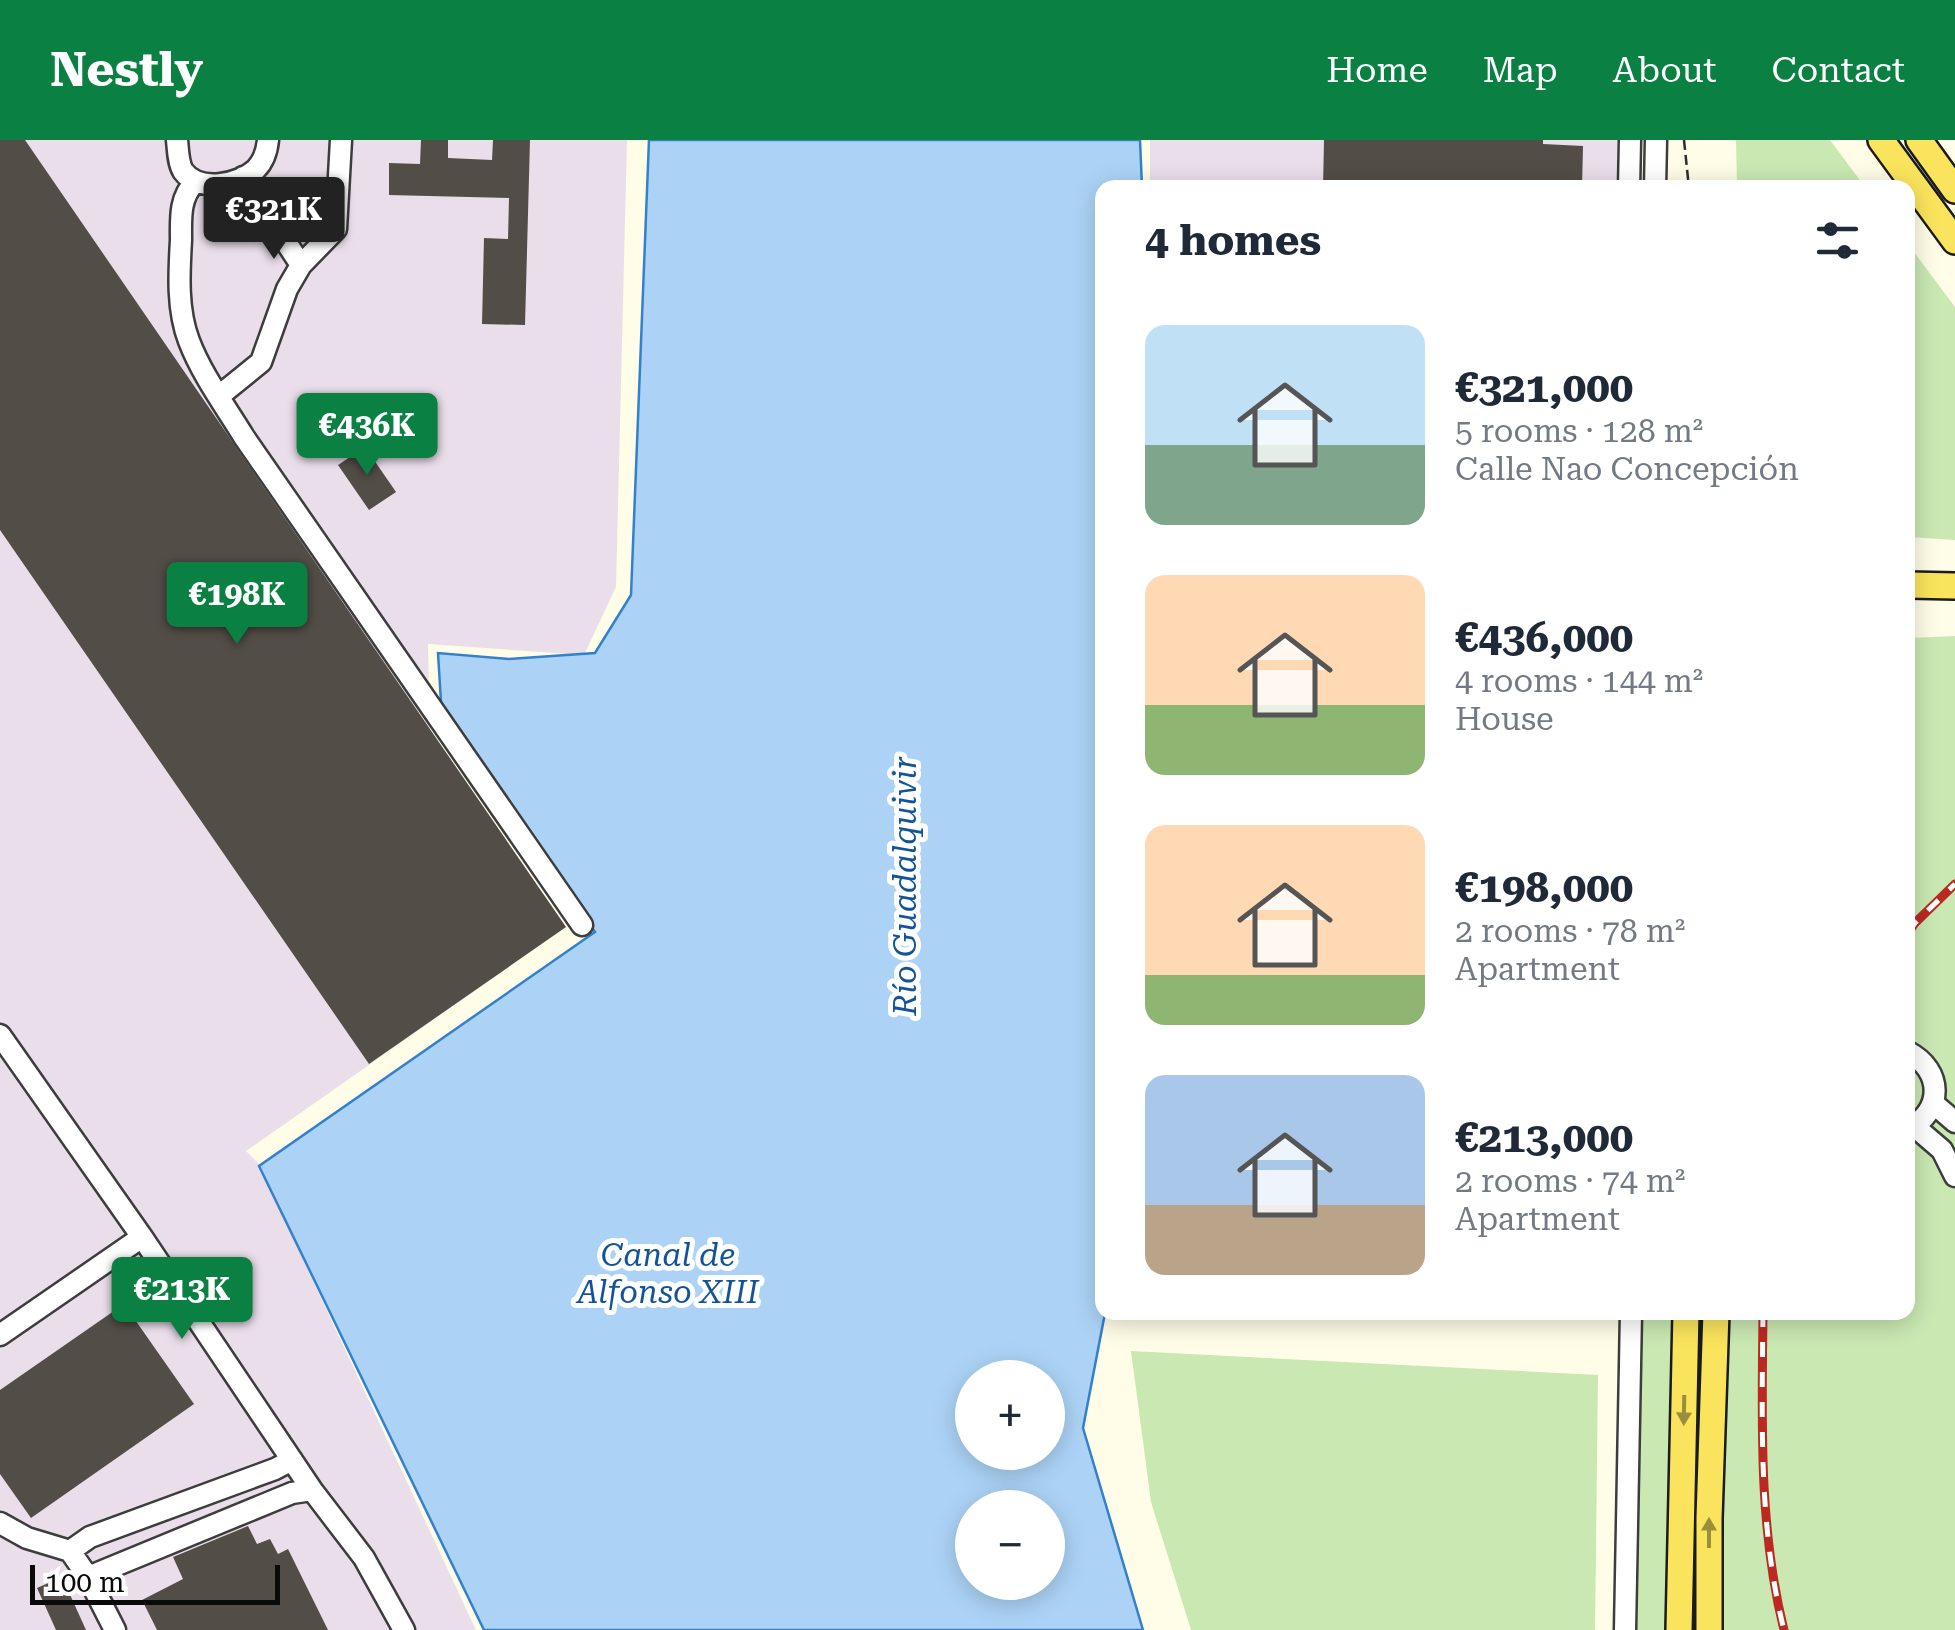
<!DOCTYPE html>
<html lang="en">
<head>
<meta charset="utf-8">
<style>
	:root { --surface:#fff; --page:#f2f2f3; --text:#1f2937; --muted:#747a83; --accent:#0b8043 }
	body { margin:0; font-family:"Roboto Serif",serif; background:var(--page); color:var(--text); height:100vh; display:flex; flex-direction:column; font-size:38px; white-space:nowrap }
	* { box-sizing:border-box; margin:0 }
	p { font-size:32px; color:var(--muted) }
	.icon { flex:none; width:55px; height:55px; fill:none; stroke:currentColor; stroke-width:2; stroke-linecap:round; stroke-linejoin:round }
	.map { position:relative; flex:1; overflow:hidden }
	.details { position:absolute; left:1095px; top:40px; width:820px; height:1140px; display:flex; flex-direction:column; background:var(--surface); border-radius:20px; box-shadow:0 5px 25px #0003 }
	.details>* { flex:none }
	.fabs { position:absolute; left:955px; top:1220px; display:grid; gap:20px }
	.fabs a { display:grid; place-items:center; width:110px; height:110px; border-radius:50%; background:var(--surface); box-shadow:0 5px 25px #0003; font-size:50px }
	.scale { position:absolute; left:30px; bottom:25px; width:250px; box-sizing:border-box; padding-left:10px; border:5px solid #0a0a0a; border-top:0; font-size:28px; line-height:35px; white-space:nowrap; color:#0a0a0a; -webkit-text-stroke:8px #fff; paint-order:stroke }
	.price { position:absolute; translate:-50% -85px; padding:0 22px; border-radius:10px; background:var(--accent); color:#fff; font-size:32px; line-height:65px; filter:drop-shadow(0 2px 5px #0008) }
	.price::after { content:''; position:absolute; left:50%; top:60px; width:30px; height:22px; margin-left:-15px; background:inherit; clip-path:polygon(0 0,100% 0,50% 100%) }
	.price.on { background:#222; color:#fff }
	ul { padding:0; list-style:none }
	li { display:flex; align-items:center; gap:30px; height:250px; padding:0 50px }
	li span { display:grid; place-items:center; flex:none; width:280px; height:200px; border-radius:20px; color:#555 }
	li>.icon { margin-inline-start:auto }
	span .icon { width:120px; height:120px; fill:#fffc; stroke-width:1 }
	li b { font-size:42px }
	h2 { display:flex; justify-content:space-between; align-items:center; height:120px; padding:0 50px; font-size:42px }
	header { display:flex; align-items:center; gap:60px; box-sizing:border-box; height:140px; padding:0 50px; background:var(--accent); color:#fff }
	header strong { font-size:48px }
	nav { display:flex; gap:55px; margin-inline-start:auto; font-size:35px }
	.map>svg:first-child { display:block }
	.industrial { fill:#eadeea }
	.green { fill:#c9e8b2 }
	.water { fill:#acd3f6; stroke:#3380ce; stroke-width:2.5; fill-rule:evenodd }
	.building { fill:#534d47 }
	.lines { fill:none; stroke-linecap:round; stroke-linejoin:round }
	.minor-casing { stroke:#3d3d3d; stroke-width:25 }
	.major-casing { stroke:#1b1b1b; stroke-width:30 }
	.path { stroke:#2c2c2c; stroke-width:2.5; stroke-dasharray:10 5; stroke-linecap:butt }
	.minor { stroke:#fff; stroke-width:20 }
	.major { stroke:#fae45d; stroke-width:25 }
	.rail-casing { stroke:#ba2a22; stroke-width:9 }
	.rail { stroke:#fff; stroke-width:5; stroke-dasharray:15; stroke-linecap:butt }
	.oneway { fill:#9a8d3c }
	.labels { text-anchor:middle; stroke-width:10; stroke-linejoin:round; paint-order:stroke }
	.water-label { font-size:32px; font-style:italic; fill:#14539b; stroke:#fff }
</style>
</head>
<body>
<header>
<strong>Nestly</strong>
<nav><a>Home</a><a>Map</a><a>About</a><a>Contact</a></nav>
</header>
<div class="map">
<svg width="1955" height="1490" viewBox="0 0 1955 1490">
	<rect width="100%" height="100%" fill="#fffde7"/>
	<path class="industrial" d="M0,0H627L616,447L584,515L428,504L430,590L566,787L246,1011L258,1023L476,1490H0Z
		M1150,0H1620V47H1150Z"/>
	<path class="green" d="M1736,0H1830L1865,47H1737Z
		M1908,104L1955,167V400L1908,397Z
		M1955,496V1490H1625L1633,1173L1908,1172V498Z
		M1131,1211L1598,1235L1595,1490H1191L1151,1362Z"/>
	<path class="water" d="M649,0H1140L1142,47L1102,48V1172L1105,1173L1083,1288L1143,1490H484L259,1026L595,792L509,671L443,595L438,513L509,519L595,513L631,455ZM972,1238H1048V1312H972ZM972,1368H1048V1442H972Z"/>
	<path class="building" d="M0,0H25L566,787L369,924L0,390Z
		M421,0H448V18L492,20L493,0H530L525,185L482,184L484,98L508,99L509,58L389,55V23L420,24Z
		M1324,0H1543V4L1583,6L1582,48H1323Z
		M365,307L396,352L369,370L338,325Z
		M124,1164L194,1264L31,1378L0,1334V1250Z
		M248,1386L257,1404L270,1399L278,1414L288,1409L328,1490H157L142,1460L183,1439L173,1417Z
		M62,1437L86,1490H56L37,1448Z"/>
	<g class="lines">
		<defs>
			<path id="minor" d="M177,0C178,9 178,23 183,31C199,53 239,45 256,29C264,21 267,10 268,0
				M243,37L301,125
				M195,42C179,58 181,79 181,100C179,134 177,170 189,201C202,235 225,266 244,297L582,785
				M1629,48L1630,0
				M1655,48L1656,0
				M219,256L261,222L287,149L301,125L336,89L341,0
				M0,895L142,1097L312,1350L364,1418L404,1490
				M1908,912C1943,930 1944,971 1908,989
				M1933,963L1955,982
				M1914,986L1942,1010L1955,1036
				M0,1195L142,1097
				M0,1383L27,1398L70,1411L88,1437L115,1490
				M70,1411L90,1397L275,1329L292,1320
				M88,1437L292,1353L312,1350
				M1625,1490L1631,1172"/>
			<path id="major" d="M1881,0L1955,101
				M1919,0L1955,50
				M1908,445L1955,446
				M1679,1490L1686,1172
				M1709,1490V1378L1716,1172"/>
		</defs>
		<use href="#minor" class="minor-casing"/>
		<use href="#major" class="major-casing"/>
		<path class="path" d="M1684,0L1689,48"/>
		<use href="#minor" class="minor"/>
		<use href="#major" class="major"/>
		<defs>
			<path id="rail" d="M1908,793L1915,783L1955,744
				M1763,1172C1762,1279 1758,1386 1784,1490"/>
		</defs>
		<use href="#rail" class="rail-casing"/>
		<use href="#rail" class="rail"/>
	</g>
	<defs><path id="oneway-solid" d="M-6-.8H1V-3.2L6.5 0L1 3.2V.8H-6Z" transform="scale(2.5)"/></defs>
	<g class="oneway">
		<use href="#oneway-solid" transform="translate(1684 1270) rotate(91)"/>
		<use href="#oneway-solid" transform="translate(1709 1393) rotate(-90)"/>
	</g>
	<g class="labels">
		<g class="water-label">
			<text transform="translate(905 746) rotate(-90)" y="11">Río Guadalquivir</text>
			<text x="668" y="1126">Canal de<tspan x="668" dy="37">Alfonso XIII</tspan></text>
		</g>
	</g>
</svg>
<div class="fabs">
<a>+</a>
<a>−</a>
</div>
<div class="scale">100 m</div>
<b class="price on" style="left:274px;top:122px">€321K</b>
<b class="price" style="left:367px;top:338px">€436K</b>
<b class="price" style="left:237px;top:507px">€198K</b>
<b class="price" style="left:182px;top:1202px">€213K</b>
<section class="details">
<h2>4 homes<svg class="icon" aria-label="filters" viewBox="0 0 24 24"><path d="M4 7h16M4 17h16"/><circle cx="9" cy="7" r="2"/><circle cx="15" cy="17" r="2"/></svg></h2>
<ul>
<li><span style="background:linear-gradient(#bfe0f5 60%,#7fa58c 0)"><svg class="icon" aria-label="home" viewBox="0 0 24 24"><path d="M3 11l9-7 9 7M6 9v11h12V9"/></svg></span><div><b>€321,000</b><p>5 rooms · 128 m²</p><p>Calle Nao Concepción</p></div></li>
<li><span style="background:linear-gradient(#ffd9b3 65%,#8fb573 0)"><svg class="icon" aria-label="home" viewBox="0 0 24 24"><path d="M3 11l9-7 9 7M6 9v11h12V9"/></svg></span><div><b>€436,000</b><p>4 rooms · 144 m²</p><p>House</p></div></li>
<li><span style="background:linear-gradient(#ffd9b3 75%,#8fb573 0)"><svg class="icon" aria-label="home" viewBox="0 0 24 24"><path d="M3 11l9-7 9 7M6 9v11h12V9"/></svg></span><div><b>€198,000</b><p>2 rooms · 78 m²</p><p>Apartment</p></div></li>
<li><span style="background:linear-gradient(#a9c7e8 65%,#b9a48a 0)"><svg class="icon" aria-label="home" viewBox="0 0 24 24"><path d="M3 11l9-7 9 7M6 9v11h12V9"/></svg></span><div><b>€213,000</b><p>2 rooms · 74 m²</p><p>Apartment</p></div></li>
</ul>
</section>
</div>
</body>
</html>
